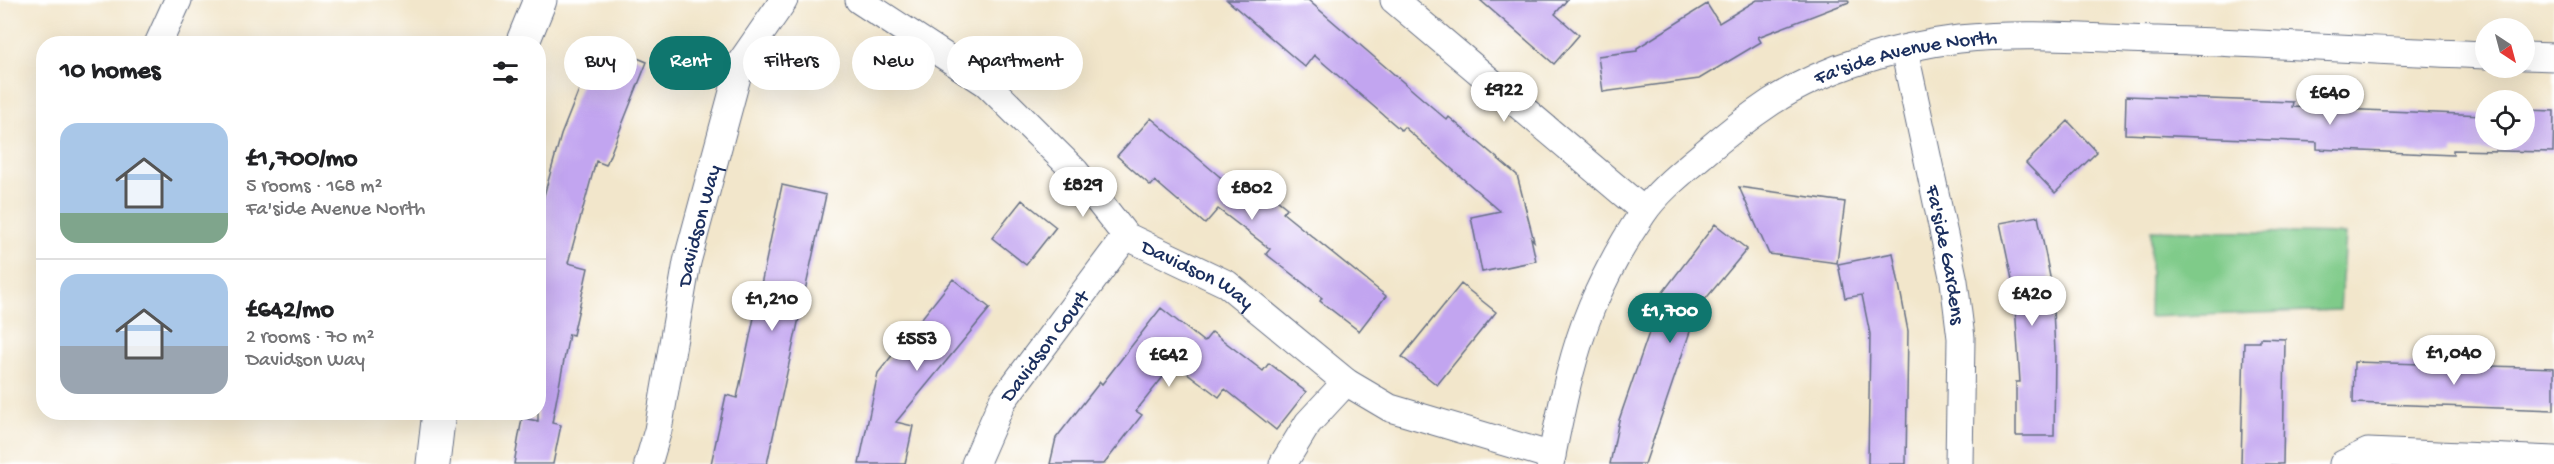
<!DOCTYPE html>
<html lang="en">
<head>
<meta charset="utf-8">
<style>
	:root { --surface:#fff; --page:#f2f2f2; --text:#202124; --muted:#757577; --line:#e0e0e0; --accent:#0f766e }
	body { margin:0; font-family:"Gochi Hand",sans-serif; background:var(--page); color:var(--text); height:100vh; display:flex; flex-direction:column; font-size:22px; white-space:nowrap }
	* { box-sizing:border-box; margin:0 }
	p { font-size:20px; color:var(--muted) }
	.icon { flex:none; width:33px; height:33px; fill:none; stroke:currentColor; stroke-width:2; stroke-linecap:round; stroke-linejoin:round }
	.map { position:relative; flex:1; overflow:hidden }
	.drawer { position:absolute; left:36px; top:36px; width:510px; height:384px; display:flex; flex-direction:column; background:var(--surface); border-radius:24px; box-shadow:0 6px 24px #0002 }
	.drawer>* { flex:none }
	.banner { position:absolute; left:564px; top:36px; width:570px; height:54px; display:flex; gap:12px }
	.needle { width:39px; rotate:144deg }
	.controls { position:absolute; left:2475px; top:18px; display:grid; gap:12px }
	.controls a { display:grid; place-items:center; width:60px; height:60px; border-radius:50%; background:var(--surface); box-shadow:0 6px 24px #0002; font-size:30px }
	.price { position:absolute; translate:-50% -51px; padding:0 14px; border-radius:21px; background:#fff; color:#222; font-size:20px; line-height:39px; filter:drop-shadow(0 2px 3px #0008) }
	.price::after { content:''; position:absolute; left:50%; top:36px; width:18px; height:14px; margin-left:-9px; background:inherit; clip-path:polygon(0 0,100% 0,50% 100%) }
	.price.on { background:var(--accent); color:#fff }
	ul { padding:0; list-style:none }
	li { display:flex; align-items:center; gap:18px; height:150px; padding:0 24px }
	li+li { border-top:2px solid var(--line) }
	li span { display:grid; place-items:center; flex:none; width:168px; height:120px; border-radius:18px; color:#555 }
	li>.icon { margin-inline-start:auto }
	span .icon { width:72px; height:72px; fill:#fffc; stroke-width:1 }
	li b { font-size:26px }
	h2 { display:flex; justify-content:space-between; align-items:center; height:72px; padding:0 24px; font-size:26px }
	.chip { padding:0 21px; border-radius:27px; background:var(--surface); box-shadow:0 6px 24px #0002; font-size:21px; line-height:54px }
	.chip.on { background:var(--accent); color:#fff }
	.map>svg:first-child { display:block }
	.green { fill:#7fcb89; stroke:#4d7d74; stroke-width:1.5 }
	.building { fill:#c2a5f0 }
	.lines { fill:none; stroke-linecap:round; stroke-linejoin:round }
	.minor-casing { stroke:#666f84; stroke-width:29 }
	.tertiary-casing { stroke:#666f84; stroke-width:35 }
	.minor { stroke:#fff; stroke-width:27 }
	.tertiary { stroke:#fff; stroke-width:33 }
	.labels { text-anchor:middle; stroke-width:6; stroke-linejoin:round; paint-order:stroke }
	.street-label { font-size:21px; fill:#1b2f5e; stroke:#fff }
</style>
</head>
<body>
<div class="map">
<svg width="2554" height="464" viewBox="0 0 2554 464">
	<rect width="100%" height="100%" fill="#fff"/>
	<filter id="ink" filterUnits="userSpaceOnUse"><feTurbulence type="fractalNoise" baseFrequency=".0167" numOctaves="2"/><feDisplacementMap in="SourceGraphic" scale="12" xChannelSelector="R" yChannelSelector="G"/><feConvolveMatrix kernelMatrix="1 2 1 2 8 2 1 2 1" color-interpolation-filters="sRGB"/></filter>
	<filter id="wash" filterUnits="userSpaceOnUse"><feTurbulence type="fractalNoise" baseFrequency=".008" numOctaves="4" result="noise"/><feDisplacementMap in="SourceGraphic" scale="24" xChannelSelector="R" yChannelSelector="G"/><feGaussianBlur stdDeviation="1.35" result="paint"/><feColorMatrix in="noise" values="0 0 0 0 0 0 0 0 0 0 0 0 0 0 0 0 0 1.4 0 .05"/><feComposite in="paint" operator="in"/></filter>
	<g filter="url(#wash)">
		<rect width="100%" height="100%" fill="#f2e6cb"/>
		<path class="green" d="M2151,230L2345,234L2340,310L2149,317Z"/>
		<g id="blocks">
			<path class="building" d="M1227,0H1308L1447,120L1449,117L1470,135L1517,175L1534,241L1531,238L1536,261L1482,272L1471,217L1500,211L1404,127L1401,130L1314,55L1305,67Z
				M1480,0H1567L1555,14L1579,35L1554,64Z
				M1757,0H1848L1849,2L1758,37L1761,42L1699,79L1603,92L1598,56L1637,51V48L1707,4L1719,23Z
				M598,42L647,62L606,165L596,161L568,263L588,268L573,335L569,334L552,423L561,425L553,464H514L522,418L538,421V217L561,135Z
				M2126,96L2293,102L2292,107L2484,115L2486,109V140H2524V110L2554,111L2553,152L2453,150V155L2317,149V142L2125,134Z
				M1151,118L1246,199L1258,185L1287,208L1283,213L1386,296L1359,331L1320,301L1322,298L1266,254L1270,249L1218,209L1205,224L1155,181L1151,186L1117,156Z
				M2068,121L2097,152L2055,193L2026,163Z
				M782,185L826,195L767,464H711L726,395L737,398Z
				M1739,187L1845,202L1837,263L1769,254Z
				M1022,200L1056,227L1026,265L992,238Z
				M2038,216L2052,287L2055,352L2054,436H2016V382H2020L2014,289L2000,223Z
				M1715,224L1747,249L1698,308L1645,464H1610L1619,420L1663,292Z
				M1893,253L1908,331L1906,464H1868L1870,334L1862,295L1845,298L1838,264Z
				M953,279L990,308L896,422L913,426L905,464H859L878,373Z
				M1461,284L1496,312L1437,385L1402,357Z
				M1161,308L1204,342L1212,332L1263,371L1269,363L1306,392L1276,430L1225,389L1219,397L1174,363L1136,411L1142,415L1104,464H1050L1056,438L1100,382L1102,384Z
				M2260,338L2285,339L2283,464H2241L2244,342H2260Z
				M2354,362L2554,368V410L2353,403Z"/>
		</g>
	</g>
	<g filter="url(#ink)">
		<use href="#blocks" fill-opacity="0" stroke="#666f84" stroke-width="1.5"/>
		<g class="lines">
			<defs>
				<g id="minor">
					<path id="s1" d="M859,0L986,83L1075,171L1126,236L1227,284L1346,382L1390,408L1552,456"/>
					<path d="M1394,0L1644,211"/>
					<path d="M158,44L178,0"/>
					<path id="s2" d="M1904,49L1954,281L1961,338L1959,464"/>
					<path d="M2524,56L2554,57"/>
					<path id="s3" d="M648,464L658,430L687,262L741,62L784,0"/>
					<path id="s4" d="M975,464L1003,400L1126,236"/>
					<path d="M1283,464L1308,423L1346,382"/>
					<path id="s5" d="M1550,464C1561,411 1571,356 1592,306C1606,274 1623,242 1643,213C1658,191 1681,173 1701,156C1723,137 1747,118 1771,102C1825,67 1895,47 1959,39C2024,32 2092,38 2158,40C2267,43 2376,51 2486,55"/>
					<path d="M2343,464L2368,452L2554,460"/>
				</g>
				<path id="tertiary" d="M522,44L540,0
					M433,464L439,412"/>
			</defs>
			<use href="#minor" class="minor-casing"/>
			<use href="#tertiary" class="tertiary-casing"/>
			<use href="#minor" class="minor"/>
			<use href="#tertiary" class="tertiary"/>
		</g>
	</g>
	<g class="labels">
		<g class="street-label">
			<text dy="7" stroke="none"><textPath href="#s5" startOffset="584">Fa'side Avenue North</textPath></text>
			<text dy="7" stroke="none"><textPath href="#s3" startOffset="244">Davidson Way</textPath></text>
			<text dy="7" stroke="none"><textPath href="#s2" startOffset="210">Fa'side Gardens</textPath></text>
			<text dy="7" stroke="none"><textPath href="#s1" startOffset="441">Davidson Way</textPath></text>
			<text dy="7" stroke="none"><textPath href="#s4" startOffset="138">Davidson Court</textPath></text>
		</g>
	</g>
</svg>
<div class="controls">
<a><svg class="needle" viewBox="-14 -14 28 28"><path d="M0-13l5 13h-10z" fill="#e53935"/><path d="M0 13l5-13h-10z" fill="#757577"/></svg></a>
<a><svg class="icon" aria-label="locate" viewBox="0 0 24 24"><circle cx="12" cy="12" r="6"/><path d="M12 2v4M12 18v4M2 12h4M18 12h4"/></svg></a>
</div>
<b class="price" style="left:1504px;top:123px">£922</b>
<b class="price" style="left:2330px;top:126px">£640</b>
<b class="price" style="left:1083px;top:218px">£829</b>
<b class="price" style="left:1252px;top:221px">£802</b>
<b class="price" style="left:2032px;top:327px">£420</b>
<b class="price" style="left:772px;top:332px">£1,210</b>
<b class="price on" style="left:1670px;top:344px">£1,700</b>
<b class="price" style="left:917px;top:372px">£553</b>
<b class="price" style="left:2454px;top:386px">£1,040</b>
<b class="price" style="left:1169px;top:388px">£642</b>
<div class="banner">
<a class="chip">Buy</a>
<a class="chip on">Rent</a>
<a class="chip">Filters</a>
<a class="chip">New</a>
<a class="chip">Apartment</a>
</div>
<section class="drawer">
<h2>10 homes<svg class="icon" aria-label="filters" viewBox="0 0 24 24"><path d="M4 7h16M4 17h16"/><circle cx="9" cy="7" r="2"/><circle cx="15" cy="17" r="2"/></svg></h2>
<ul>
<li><span style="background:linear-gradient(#a9c7e8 75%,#7fa58c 0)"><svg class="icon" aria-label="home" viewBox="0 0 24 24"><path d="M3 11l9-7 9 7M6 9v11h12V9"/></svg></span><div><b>£1,700/mo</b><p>5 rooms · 168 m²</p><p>Fa'side Avenue North</p></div></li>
<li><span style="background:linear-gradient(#a9c7e8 60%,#9aa5b1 0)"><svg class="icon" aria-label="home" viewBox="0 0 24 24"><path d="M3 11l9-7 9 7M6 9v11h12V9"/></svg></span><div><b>£642/mo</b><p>2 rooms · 70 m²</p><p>Davidson Way</p></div></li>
</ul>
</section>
</div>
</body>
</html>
